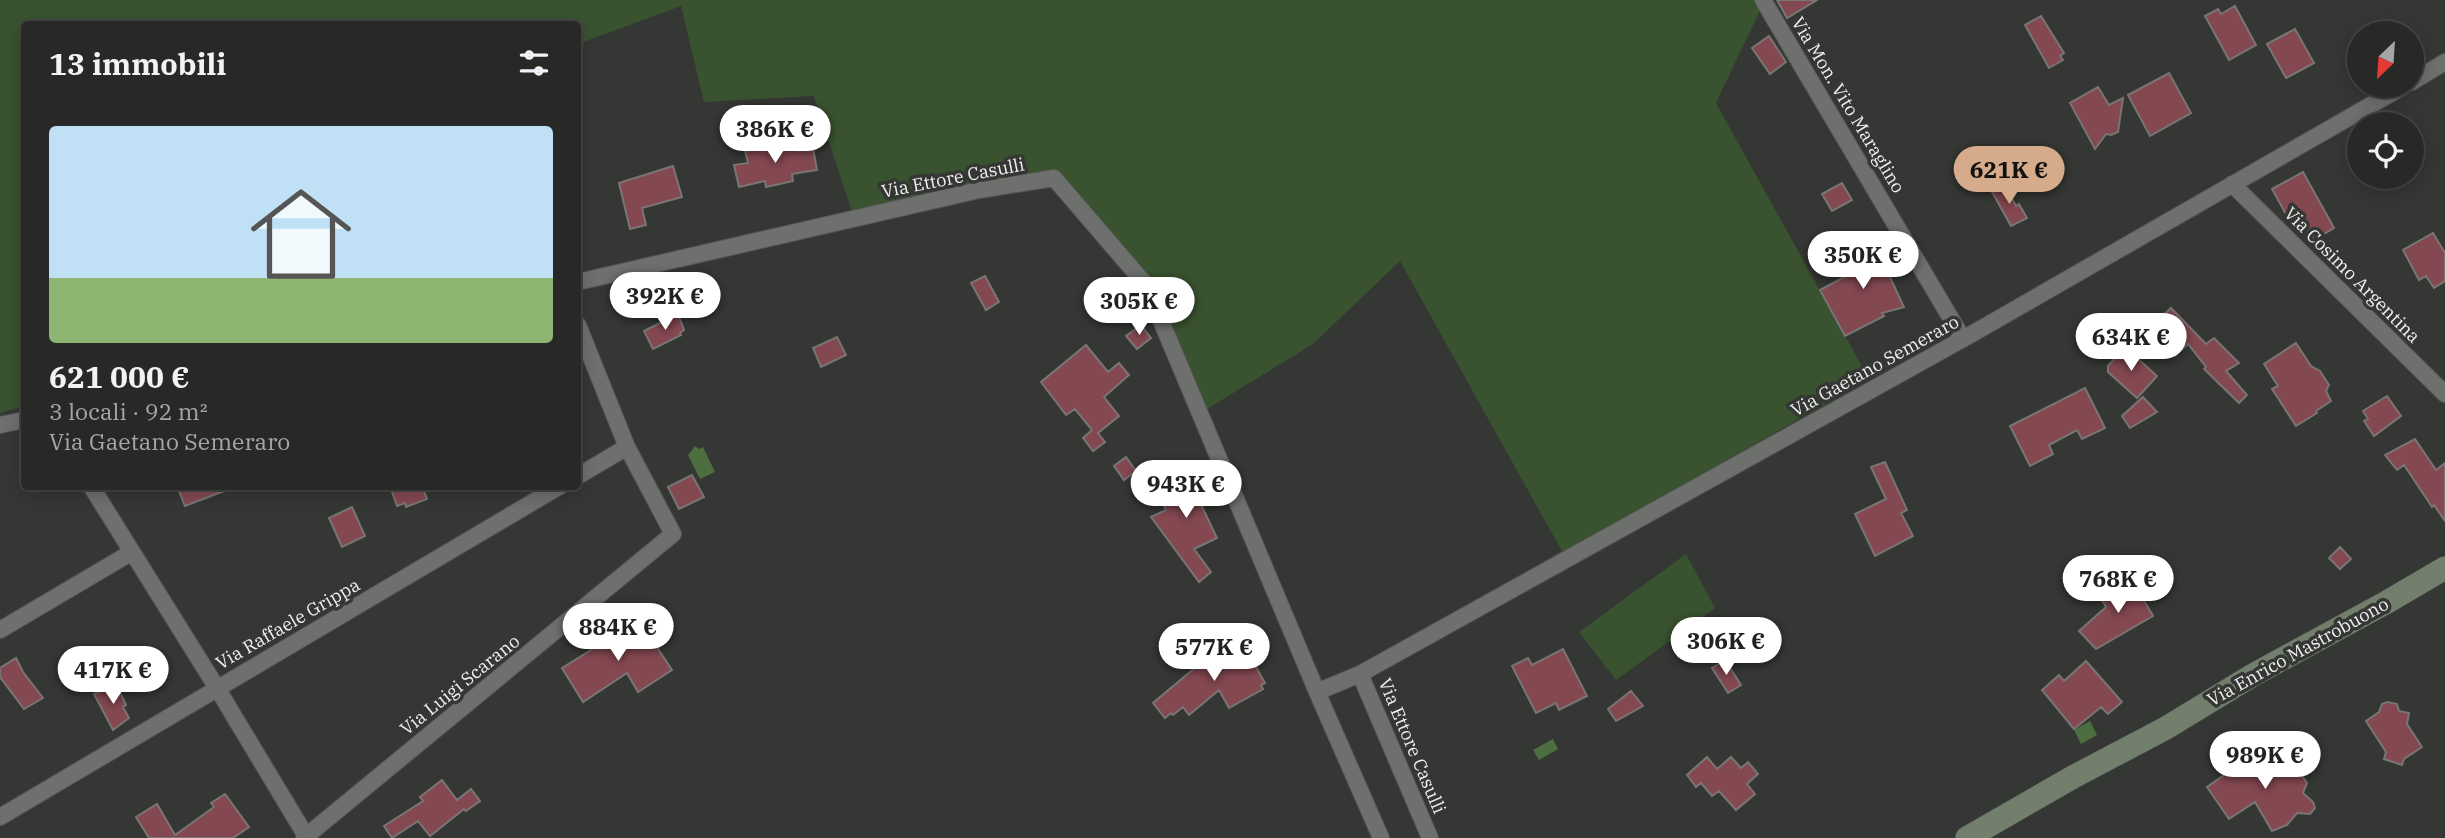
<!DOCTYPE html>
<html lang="it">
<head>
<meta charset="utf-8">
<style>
	:root { --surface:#282927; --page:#343533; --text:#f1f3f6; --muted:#a5a6a7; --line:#444544; --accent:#d6ab8b }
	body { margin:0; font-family:"IBM Plex Serif",serif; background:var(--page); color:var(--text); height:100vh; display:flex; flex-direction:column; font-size:26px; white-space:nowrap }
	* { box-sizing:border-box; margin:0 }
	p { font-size:23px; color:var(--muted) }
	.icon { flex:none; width:38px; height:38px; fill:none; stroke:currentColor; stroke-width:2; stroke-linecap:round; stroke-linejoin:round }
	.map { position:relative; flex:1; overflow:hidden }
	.details { position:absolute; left:21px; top:21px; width:560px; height:469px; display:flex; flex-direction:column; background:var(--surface); border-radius:7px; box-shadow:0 4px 18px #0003,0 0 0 2px var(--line) }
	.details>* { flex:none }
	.needle { width:46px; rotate:205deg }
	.fabs { position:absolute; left:2347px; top:21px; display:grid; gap:14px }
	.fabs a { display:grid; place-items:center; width:77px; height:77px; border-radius:50%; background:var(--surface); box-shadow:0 4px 18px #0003,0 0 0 2px var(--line); font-size:35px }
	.price { position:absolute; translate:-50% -60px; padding:0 16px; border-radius:24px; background:#fff; color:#222; font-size:23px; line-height:46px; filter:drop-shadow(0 2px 4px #0008) }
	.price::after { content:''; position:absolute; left:50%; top:42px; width:21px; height:16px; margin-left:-10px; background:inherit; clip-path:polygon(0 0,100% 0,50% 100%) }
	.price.active { background:var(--accent); color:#111 }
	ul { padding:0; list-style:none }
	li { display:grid; align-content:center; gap:14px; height:371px; padding:0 28px }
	li span { display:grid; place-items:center; height:217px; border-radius:7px; color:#555 }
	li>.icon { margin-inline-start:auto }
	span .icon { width:126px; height:126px; fill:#fffc; stroke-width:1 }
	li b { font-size:30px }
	h2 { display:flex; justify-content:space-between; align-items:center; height:84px; padding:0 28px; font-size:30px }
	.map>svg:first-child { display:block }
	.green { fill:#39522f }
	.water { fill:#4d6e3f }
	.building { fill:#844851; stroke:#797575; stroke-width:2 }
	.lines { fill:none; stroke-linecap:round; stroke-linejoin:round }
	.street-casing { stroke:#545553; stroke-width:18 }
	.secondary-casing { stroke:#545553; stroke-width:24 }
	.street { stroke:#6e706d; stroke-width:16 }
	.secondary { stroke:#717f6c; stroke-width:23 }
	.labels { text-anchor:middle; stroke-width:7; stroke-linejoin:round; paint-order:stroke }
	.street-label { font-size:18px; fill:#eff0ef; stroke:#353734 }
</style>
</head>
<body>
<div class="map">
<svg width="2445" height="838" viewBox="0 0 2445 838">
	<rect width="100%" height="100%" fill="#353734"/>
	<path class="green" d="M0,0H1765L1716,103L1869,379L1563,553L1400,261L1313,344L1207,409L1148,281L1058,179L853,215L814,96L704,102L681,6L578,44V24H24V406L0,413Z
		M1686,554L1715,608L1616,680L1579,632Z"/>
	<path class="water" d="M695,446L699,449L703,447L715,472L700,479L688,455Z
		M2090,721L2097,735L2081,744L2074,730Z
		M1553,739L1558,749L1539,760L1533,750Z"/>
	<path class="building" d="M1777,0H1817L1787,18Z
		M2235,6L2256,45L2229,60L2205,16L2218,9L2221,14Z
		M2041,16L2064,53L2060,56L2063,60L2049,68L2025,25Z
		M2295,29L2314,63L2286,78L2267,44Z
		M1769,36L1786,62L1770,74L1752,48Z
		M2169,73L2191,113L2150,136L2128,95Z
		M2098,87L2109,105L2123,98L2118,132L2111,135L2106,134L2095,149L2070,103Z
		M797,141L799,151L813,148L817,170L792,174L793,181L766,187L765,181L739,187L734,165L748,163L745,151Z
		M673,166L682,197L642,208L646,225L630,229L619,183Z
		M2303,172L2334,228L2314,240L2308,229L2304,232L2294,215L2288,218L2272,189Z
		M1842,183L1852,200L1832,211L1822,194Z
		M2005,185L2016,206L2019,204L2027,218L2011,226L1992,192Z
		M2433,233L2445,253V281L2434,288L2426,276L2419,280L2403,250Z
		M1882,244L1894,271L1888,273L1904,307L1882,313L1884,316L1845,336L1820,290L1852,273L1846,259Z
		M985,276L999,302L986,310L971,283Z
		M2171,308L2206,344L2214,338L2239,363L2226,371L2247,395L2239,403L2204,369L2206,367L2188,344L2175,356L2149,329Z
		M678,314L684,330L680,333L681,335L653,349L644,331Z
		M1141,325L1151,338L1137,349L1126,336Z
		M837,337L846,355L821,367L813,348Z
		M2296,343L2311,366L2320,371L2329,385L2326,391L2331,401L2316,411L2317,413L2296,426L2272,389L2278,386L2264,364Z
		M1086,345L1108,372L1119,363L1129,375L1104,397L1119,416L1098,433L1105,442L1093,451L1083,438L1092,430L1075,409L1066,415L1041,382Z
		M2125,347L2157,376L2137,398L2108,372V366Z
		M2085,388L2105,428L2082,439L2077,430L2049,445L2053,454L2030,466L2010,426Z
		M2387,396L2401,416L2374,436L2364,421L2368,419L2363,411Z
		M2143,397L2157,412L2130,428L2122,416Z
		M2415,439L2436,470L2445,463V521L2434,505L2432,507L2404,465L2397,470L2385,455Z
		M1126,457L1136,471L1124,480L1114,466Z
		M1885,462L1907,510L1901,513L1913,536L1875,556L1855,514L1886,499L1871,467Z
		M1197,466L1208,488L1195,492L1217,538L1194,549L1211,572L1199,582L1151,517L1166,510L1158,492Z
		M692,475L704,497L679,509L668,487Z
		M177,486H232V488L185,506Z
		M390,486H422L427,499L406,507L405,503L397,506Z
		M352,507L365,536L342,547L329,518Z
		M2340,547L2351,559L2340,569L2329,558Z
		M2138,578L2147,593L2142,597L2153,616L2096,649L2079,631L2106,607L2102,600Z
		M639,620L672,670L638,692L627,673L583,702L562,668Z
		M1755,623L1764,644L1744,653L1735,632Z
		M1238,644L1242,652L1246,649L1265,683L1261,685L1263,689L1229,708L1219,690L1189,715L1183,707L1173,715L1171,713L1165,718L1153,703L1203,661Z
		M1563,649L1587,696L1559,710L1556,703L1536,713L1512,666L1528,658L1532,665Z
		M16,658L23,672L43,698L24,709L0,677V668Z
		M1725,660L1741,685L1728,693L1712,668Z
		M2086,661L2122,702L2108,714L2101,707L2074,729L2042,690L2059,675L2064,681Z
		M111,686L113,690L118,688L126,705L123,707L129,718L113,730L94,694Z
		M1631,691L1643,706L1616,721L1608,709Z
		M2387,702L2397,704L2399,711L2409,713L2407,724L2422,747L2404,759L2402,765L2384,759L2386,752L2366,721L2379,712L2382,704Z
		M2273,749L2282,750L2290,762H2293L2307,783L2303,793L2313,802L2315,808L2310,814L2297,813L2287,825L2272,831L2255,802L2229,819L2207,787L2247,759L2259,779Z
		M1707,757L1717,769L1731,757L1741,768L1748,762L1758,774L1747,784L1755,794L1736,810L1719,791L1712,796L1701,783L1696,787L1687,775Z
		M442,780L457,800L471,789L480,801L466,811L464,809L430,836L418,821L392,838L384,826L423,801L420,797Z
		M225,794L249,827L233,838H149L136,817L157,804L175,835L214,807L211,803Z"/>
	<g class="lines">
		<defs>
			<path id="street" d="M1763,0L1963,339
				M2412,82L2445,62
				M2232,184L2445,394
				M578,282L979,190L1054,178L1146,285L1317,692L1381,838
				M0,425L24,420
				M578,476L627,447
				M91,486L217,688L306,836
				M0,630L132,552
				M1360,674L1963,339L2404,86
				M1317,692L1360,674L1430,838
				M0,817L560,486
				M304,838L673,534L627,447L578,325"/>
			<path id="secondary" d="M1967,838L2073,777L2166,728L2253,675L2387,602L2445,568"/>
		</defs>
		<use href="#street" class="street-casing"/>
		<use href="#secondary" class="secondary-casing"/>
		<use href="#street" class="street"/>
		<use href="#secondary" class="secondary"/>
	</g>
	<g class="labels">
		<g class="street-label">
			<text transform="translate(1848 105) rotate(59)" y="6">Via Mon. Vito Maraglino</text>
			<text transform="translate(953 178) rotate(-11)" y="6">Via Ettore Casulli</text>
			<text transform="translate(2352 275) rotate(45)" y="6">Via Cosimo Argentina</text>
			<text transform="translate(1875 366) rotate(-29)" y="6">Via Gaetano Semeraro</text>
			<text transform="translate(288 624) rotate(-30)" y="6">Via Raffaele Grippa</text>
			<text transform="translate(2298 652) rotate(-29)" y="6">Via Enrico Mastrobuono</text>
			<text transform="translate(460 685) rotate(-39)" y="6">Via Luigi Scarano</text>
			<text transform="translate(1412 746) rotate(67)" y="6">Via Ettore Casulli</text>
		</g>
	</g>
</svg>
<div class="fabs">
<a><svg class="needle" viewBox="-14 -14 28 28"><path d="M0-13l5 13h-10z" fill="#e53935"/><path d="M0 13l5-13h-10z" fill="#a5a6a7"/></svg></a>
<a><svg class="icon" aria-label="locate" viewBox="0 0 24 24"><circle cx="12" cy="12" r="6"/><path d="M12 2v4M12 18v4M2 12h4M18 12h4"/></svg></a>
</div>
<b class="price" style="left:775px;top:165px">386K €</b>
<b class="price active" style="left:2009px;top:206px">621K €</b>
<b class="price" style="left:1863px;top:291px">350K €</b>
<b class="price" style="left:665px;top:332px">392K €</b>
<b class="price" style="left:1139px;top:337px">305K €</b>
<b class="price" style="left:2131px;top:373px">634K €</b>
<b class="price" style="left:1186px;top:520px">943K €</b>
<b class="price" style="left:2118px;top:615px">768K €</b>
<b class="price" style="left:618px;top:663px">884K €</b>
<b class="price" style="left:1726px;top:677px">306K €</b>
<b class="price" style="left:1214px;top:683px">577K €</b>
<b class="price" style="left:113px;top:706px">417K €</b>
<b class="price" style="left:2265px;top:791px">989K €</b>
<section class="details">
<h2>13 immobili<svg class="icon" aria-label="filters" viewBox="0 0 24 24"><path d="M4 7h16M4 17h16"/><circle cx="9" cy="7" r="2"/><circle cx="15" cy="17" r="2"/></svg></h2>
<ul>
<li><span style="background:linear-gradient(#bfe0f5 70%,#8fb573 0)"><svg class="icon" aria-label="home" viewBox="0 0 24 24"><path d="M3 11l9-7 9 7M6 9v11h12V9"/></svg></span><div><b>621 000 €</b><p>3 locali · 92 m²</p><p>Via Gaetano Semeraro</p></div></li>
</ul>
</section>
</div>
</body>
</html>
